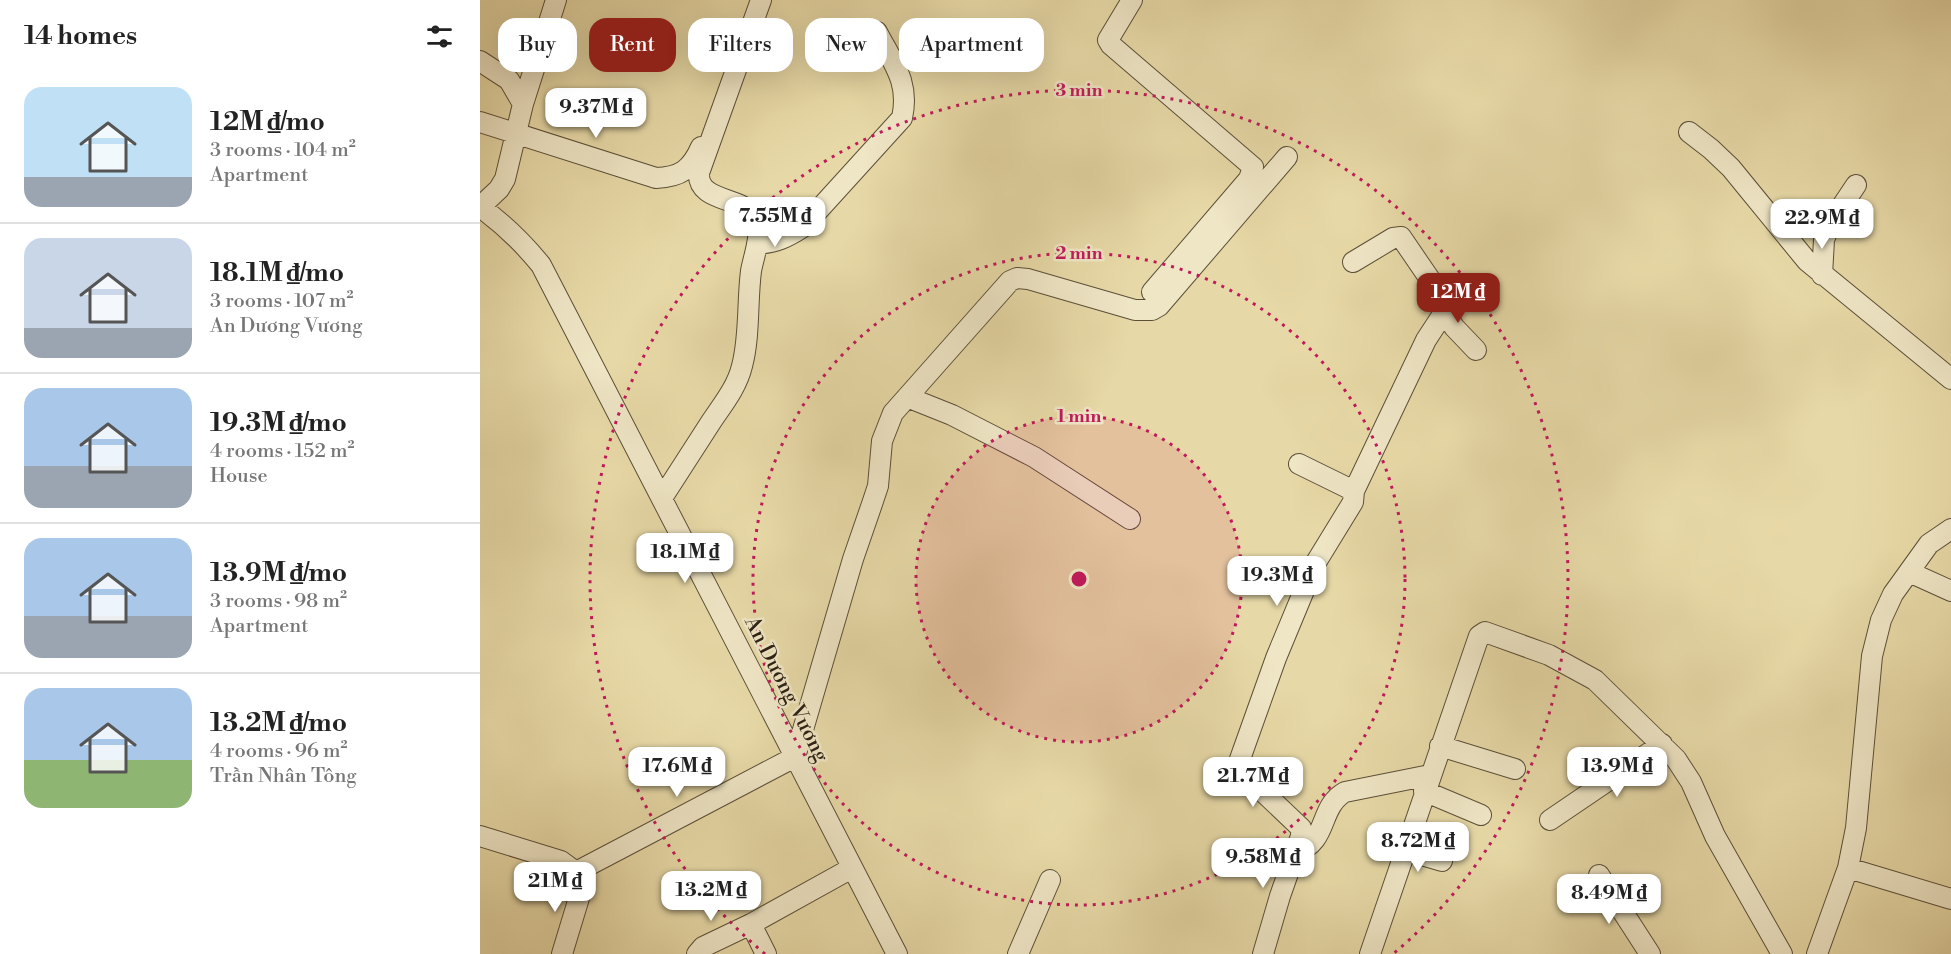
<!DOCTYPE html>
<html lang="en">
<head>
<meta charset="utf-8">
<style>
	:root { --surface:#fff; --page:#f2f2f2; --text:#222; --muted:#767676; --line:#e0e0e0; --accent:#8f2418 }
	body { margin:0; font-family:"Libre Bodoni",serif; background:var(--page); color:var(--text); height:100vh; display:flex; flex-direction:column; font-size:22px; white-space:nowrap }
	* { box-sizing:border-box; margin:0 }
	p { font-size:20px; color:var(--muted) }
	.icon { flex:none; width:33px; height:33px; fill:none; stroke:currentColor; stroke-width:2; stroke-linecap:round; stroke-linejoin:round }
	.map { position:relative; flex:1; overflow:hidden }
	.panel { display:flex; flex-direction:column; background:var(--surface); width:480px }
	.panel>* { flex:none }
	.banner { position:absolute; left:18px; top:18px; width:570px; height:54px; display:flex; gap:12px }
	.price { position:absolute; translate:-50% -51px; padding:0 14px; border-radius:12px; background:#fff; color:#222; font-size:20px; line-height:39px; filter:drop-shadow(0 2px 3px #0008) }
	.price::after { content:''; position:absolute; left:50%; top:36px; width:18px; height:14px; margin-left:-9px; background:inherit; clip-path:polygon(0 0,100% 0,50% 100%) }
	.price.active { background:var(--accent); color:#fff }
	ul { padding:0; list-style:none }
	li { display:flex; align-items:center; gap:18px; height:150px; padding:0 24px }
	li+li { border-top:2px solid var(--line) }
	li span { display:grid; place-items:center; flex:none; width:168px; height:120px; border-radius:18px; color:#555 }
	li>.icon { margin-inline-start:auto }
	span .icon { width:72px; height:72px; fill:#fffc; stroke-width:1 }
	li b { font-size:26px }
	h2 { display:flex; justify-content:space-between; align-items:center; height:72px; padding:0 24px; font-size:26px }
	.chip { padding:0 21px; border-radius:18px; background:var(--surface); box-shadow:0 6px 24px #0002; font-size:21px; line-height:54px }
	.chip.active { background:var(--accent); color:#fff }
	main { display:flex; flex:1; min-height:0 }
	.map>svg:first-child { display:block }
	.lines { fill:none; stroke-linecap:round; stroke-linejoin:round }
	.minor-casing { stroke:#5b4f38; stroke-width:22 }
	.minor { stroke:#efe6c6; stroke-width:20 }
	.ring { fill:none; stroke:#c2185b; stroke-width:3; stroke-dasharray:3 6 }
	.labels { text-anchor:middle; stroke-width:5; stroke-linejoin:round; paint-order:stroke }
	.street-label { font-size:21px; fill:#2c2113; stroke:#efe6c6 }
	.centre { fill:#c2185b; stroke:#efe6c6; stroke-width:3 }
	.ring-label { font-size:18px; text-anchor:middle; font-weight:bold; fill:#c2185b; stroke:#efe6c6; stroke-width:5; stroke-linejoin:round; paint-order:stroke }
</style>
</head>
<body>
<main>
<section class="panel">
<h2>14 homes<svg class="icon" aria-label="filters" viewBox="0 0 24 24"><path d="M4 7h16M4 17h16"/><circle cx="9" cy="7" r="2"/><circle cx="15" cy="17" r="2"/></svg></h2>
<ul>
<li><span style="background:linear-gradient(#bfe0f5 75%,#9aa5b1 0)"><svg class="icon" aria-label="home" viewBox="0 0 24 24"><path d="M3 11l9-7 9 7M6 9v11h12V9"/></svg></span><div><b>12M ₫/mo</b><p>3 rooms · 104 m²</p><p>Apartment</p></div></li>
<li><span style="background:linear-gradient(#c9d6e8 75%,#9aa5b1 0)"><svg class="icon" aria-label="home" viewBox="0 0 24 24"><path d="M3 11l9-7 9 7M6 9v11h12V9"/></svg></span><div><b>18.1M ₫/mo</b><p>3 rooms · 107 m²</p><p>An Dương Vương</p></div></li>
<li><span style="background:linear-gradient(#a9c7e8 65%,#9aa5b1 0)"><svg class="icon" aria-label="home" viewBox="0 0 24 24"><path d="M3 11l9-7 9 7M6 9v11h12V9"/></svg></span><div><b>19.3M ₫/mo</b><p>4 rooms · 152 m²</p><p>House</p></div></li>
<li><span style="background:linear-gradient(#a9c7e8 65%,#9aa5b1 0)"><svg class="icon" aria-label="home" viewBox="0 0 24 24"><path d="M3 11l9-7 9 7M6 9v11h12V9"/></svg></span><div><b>13.9M ₫/mo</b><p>3 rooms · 98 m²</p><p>Apartment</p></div></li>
<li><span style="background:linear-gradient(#a9c7e8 60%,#8fb573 0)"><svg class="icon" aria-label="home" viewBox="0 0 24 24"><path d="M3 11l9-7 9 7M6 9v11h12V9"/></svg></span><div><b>13.2M ₫/mo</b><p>4 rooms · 96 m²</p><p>Trần Nhân Tông</p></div></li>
</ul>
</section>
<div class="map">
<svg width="1471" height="954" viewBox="0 0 1471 954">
	<rect width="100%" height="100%" fill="#e7d9a7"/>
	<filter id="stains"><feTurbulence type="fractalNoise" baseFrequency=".00333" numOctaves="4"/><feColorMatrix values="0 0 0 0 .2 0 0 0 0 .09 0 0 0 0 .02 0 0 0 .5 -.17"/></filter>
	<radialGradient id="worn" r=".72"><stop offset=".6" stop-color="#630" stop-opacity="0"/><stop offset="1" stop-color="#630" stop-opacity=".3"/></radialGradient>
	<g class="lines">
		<defs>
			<path id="minor" d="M652,0L628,40L631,45L773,167L769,179L672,292
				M0,61L29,80L43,104
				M0,122L176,178C200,177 211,170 221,147
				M1209,132L1231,149L1251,168L1327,261L1471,379
				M0,207C24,224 43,243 61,265L417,954
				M0,207L19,189L25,179L43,104L76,0
				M277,244C297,242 306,238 323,227L422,118C430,82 413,63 397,32
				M873,262L913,238L921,237L962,297L964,309L961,317L946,340L874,491
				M1342,275L1344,240L1350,224L1376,185
				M964,309L974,327L996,350
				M427,397L472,415L554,457L650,519
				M182,498C198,473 215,447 231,422C243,404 257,387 262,366C270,336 267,302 271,271C274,254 285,228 273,214C259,197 217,201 219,173L281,0
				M1429,572L1471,591
				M960,746L1035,769
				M944,791L1001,815
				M1070,820L1182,744
				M0,836L81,861L96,872
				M924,850L962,861
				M816,852C849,842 838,807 865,792L950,775
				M1368,868L1471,899
				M96,872L315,757L373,559L392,504L398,486L402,441L413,413L530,281L537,278L548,279L655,310H672L679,306L807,157
				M1119,875L1170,954
				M82,954L102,888L96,872
				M217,954L223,947L271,924
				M286,954L271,924L372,868
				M538,954L570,880
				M783,954L800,896L821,836V828L761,771L759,766L760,759L796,658L835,564L873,502L874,491L819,464
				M890,954L999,636L1005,632L1069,655L1115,680L1196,759L1211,782L1235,836L1302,954
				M1337,954L1368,868L1376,828L1392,656L1401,620L1413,594L1449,544L1471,529"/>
		</defs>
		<use href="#minor" class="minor-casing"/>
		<use href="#minor" class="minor"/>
	</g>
	<circle cx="599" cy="579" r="163" fill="#c2185b" fill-opacity=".12"/>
	<g class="ring">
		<circle cx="599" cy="579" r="163"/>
		<circle cx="599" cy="579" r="326"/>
		<path d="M285 954A489 489 0 1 1 913 954"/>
	</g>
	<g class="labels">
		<g class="street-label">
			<text transform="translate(307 689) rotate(63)" y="7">An Dương Vương</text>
		</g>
	</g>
	<circle cx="599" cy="579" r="9" class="centre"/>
	<g class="ring-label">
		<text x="599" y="96">3 min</text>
		<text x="599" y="259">2 min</text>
		<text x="599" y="422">1 min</text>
	</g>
	<rect width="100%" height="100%" filter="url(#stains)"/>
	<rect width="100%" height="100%" fill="url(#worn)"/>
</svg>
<b class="price" style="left:116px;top:139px">9.37M ₫</b>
<b class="price" style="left:295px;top:248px">7.55M ₫</b>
<b class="price" style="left:1342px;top:250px">22.9M ₫</b>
<b class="price active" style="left:978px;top:324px">12M ₫</b>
<b class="price" style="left:205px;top:584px">18.1M ₫</b>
<b class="price" style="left:797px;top:607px">19.3M ₫</b>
<b class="price" style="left:197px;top:798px">17.6M ₫</b>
<b class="price" style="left:1137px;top:798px">13.9M ₫</b>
<b class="price" style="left:773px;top:808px">21.7M ₫</b>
<b class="price" style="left:938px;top:873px">8.72M ₫</b>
<b class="price" style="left:783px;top:889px">9.58M ₫</b>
<b class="price" style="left:75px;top:913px">21M ₫</b>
<b class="price" style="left:231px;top:922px">13.2M ₫</b>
<b class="price" style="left:1129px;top:925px">8.49M ₫</b>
<div class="banner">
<a class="chip">Buy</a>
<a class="chip active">Rent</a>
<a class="chip">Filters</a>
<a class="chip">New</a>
<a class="chip">Apartment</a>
</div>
</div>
</main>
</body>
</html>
